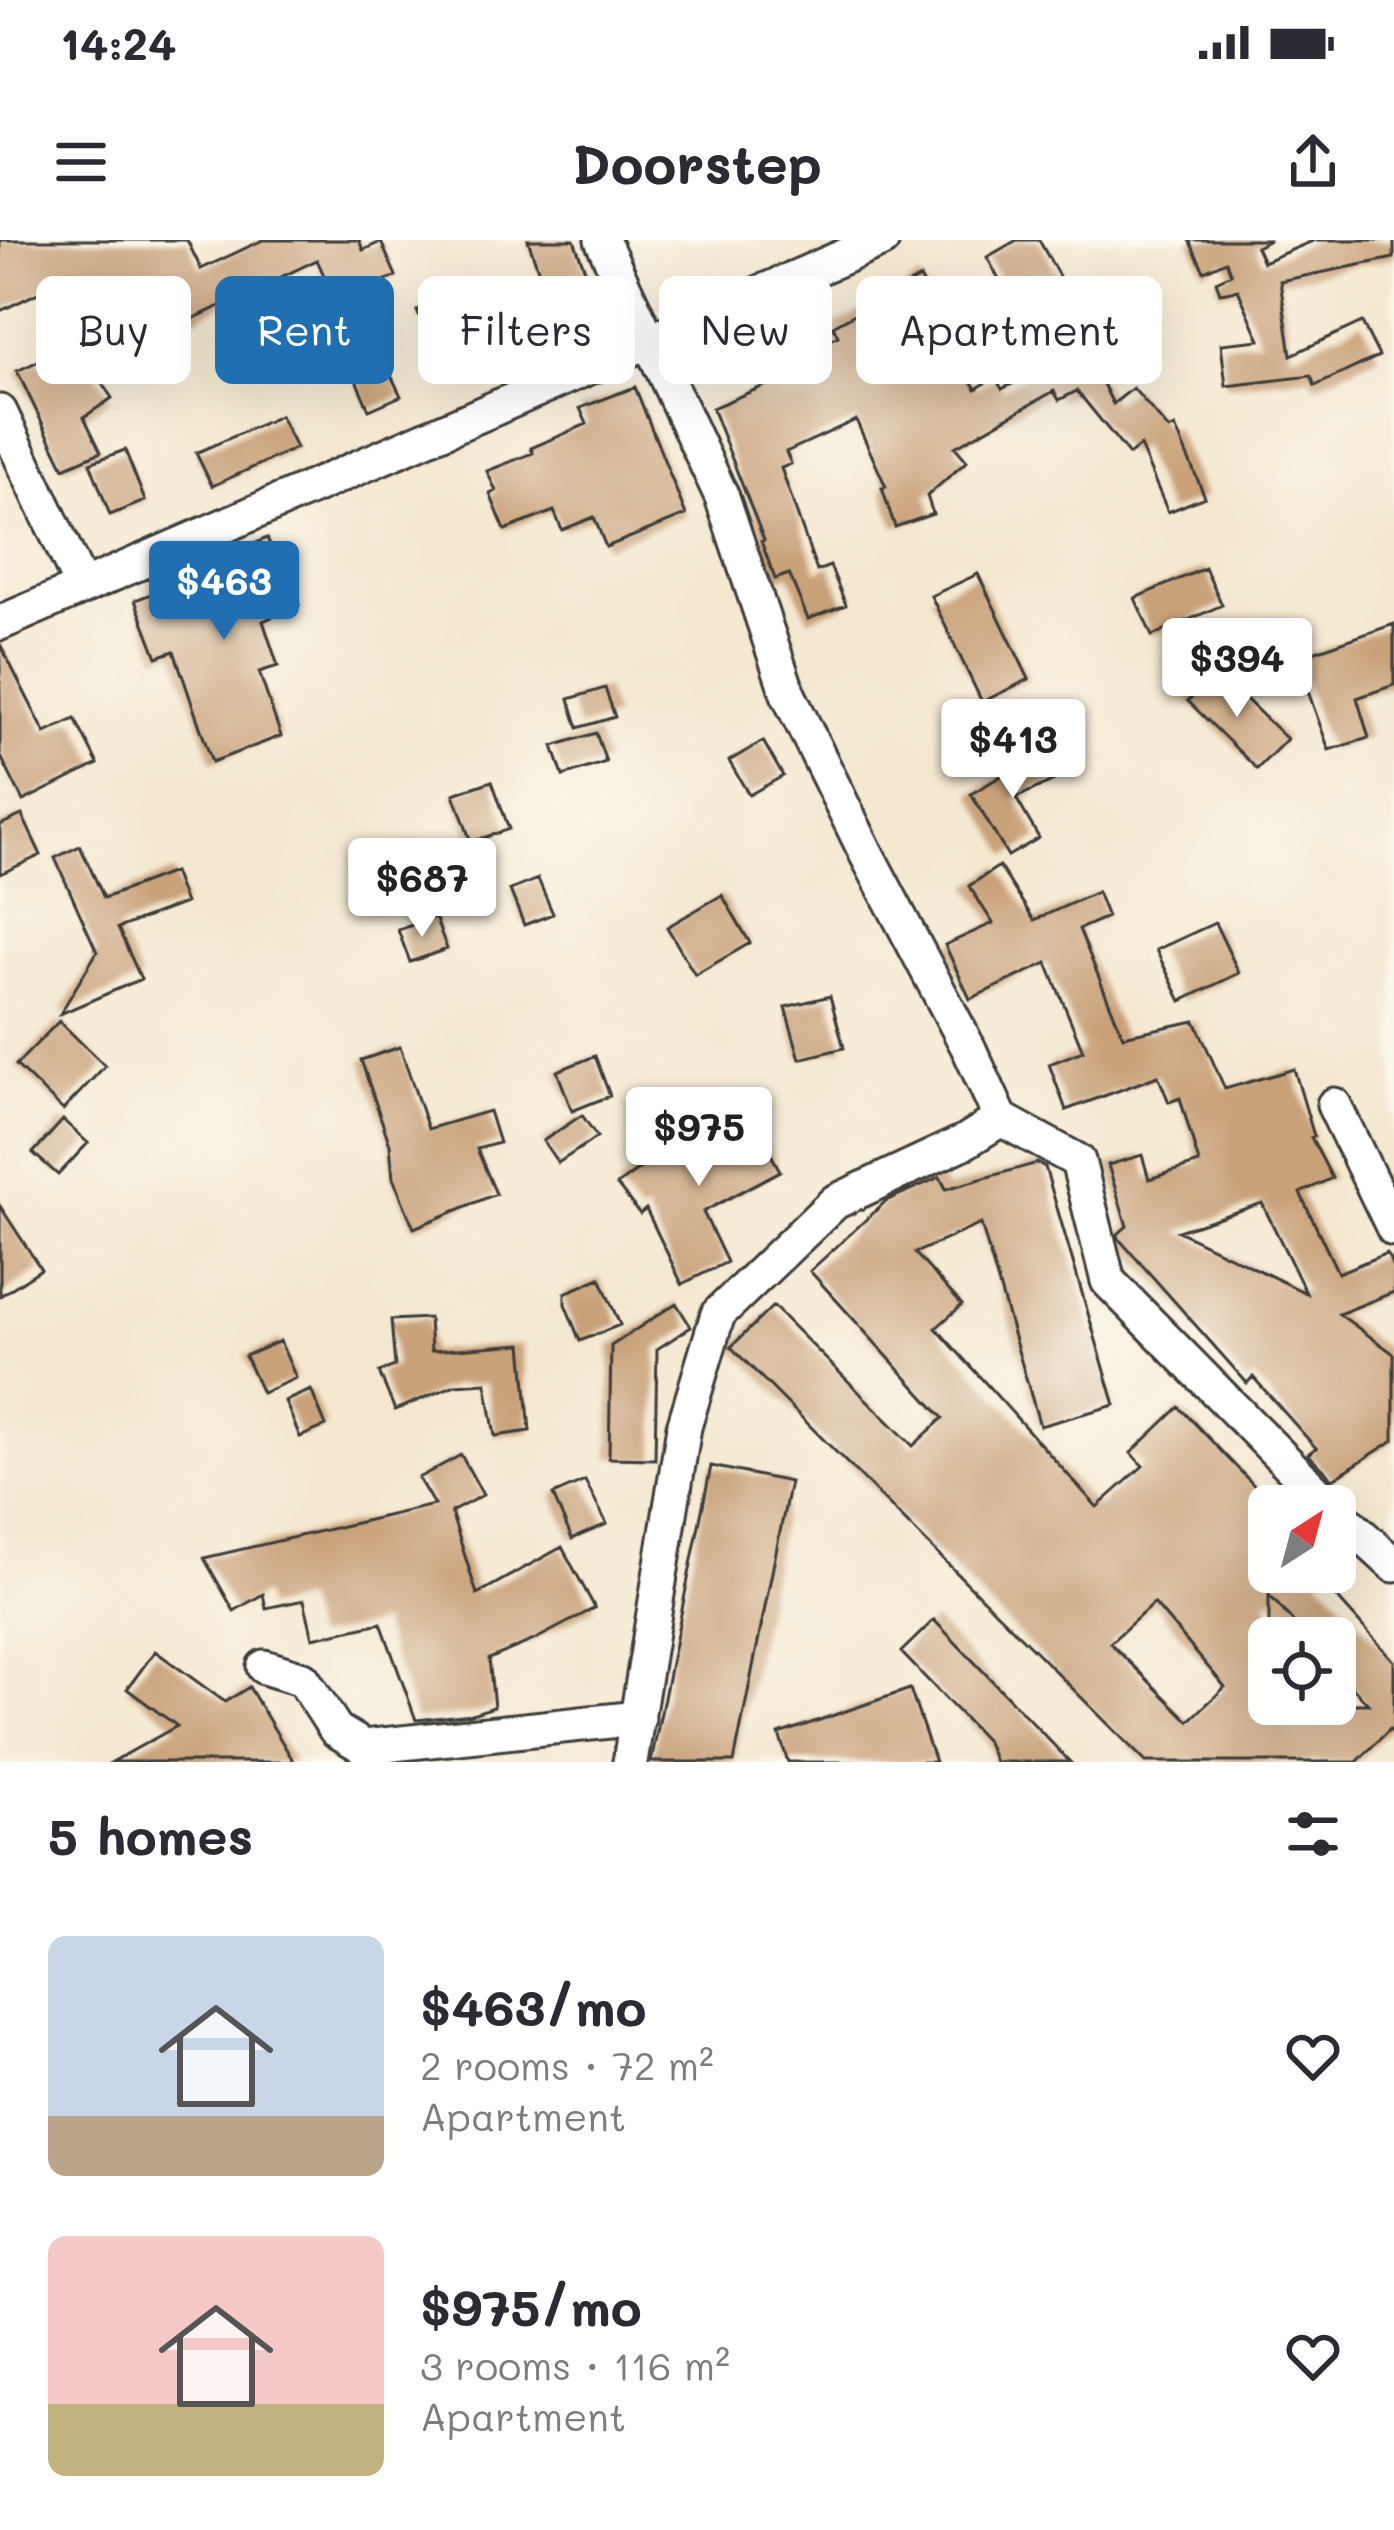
<!DOCTYPE html>
<html lang="en">
<head>
<meta charset="utf-8">
<style>
	:root { --surface:#fff; --page:#f2f2f3; --text:#2b2b33; --muted:#7c7c81; --accent:#1f6fb2 }
	body { margin:0; font-family:Mali,sans-serif; background:var(--page); color:var(--text); height:100vh; display:flex; flex-direction:column; font-size:45px; white-space:nowrap }
	* { box-sizing:border-box; margin:0 }
	p { font-size:39px; color:var(--muted) }
	.icon { flex:none; width:66px; height:66px; fill:none; stroke:currentColor; stroke-width:2; stroke-linecap:round; stroke-linejoin:round }
	.map { position:relative; height:1522px; overflow:hidden }
	.drawer { display:flex; flex-direction:column; background:var(--surface); flex:1 }
	.drawer>* { flex:none }
	.guide { position:absolute; left:36px; top:36px; width:1323px; height:108px; display:flex; gap:24px }
	.needle { width:78px; rotate:36deg }
	.fabs { position:absolute; left:1248px; top:1245px; display:grid; gap:24px }
	.fabs a { display:grid; place-items:center; width:108px; height:108px; border-radius:18px; background:var(--surface); box-shadow:0 12px 48px #0002; font-size:60px }
	.price { position:absolute; translate:-50% -102px; padding:0 27px; border-radius:12px; background:#fff; color:#222; font-size:39px; line-height:78px; filter:drop-shadow(0 3px 6px #0008) }
	.price::after { content:''; position:absolute; left:50%; top:72px; width:36px; height:27px; margin-left:-18px; background:inherit; clip-path:polygon(0 0,100% 0,50% 100%) }
	.price.active { background:var(--accent); color:#fff }
	ul { padding:0; list-style:none }
	li { display:flex; align-items:center; gap:36px; height:300px; padding:0 48px }
	li span { display:grid; place-items:center; flex:none; width:336px; height:240px; border-radius:18px; color:#555 }
	li>.icon { margin-inline-start:auto }
	span .icon { width:144px; height:144px; fill:#fffc; stroke-width:1 }
	li b { font-size:51px }
	h2 { display:flex; justify-content:space-between; align-items:center; height:144px; padding:0 48px; font-size:51px }
	.tag { padding:0 42px; border-radius:18px; background:var(--surface); box-shadow:0 12px 48px #0002; font-size:42px; line-height:108px }
	.tag.active { background:var(--accent); color:#fff }
	.status { display:flex; justify-content:space-between; align-items:center; height:84px; padding:0 60px; background:var(--surface); direction:ltr }
	.status svg { height:33px; fill:currentColor }
	header { display:flex; justify-content:space-between; align-items:center; height:156px; padding:0 48px; background:var(--surface); font-size:54px; font-weight:800 }
	.map>svg:first-child { display:block }
	.building { fill:#c9a27a; fill-rule:evenodd }
	.lines { fill:none; stroke-linecap:round; stroke-linejoin:round }
	.minor-casing { stroke:#3c3b37; stroke-width:39 }
	.minor { stroke:#fff; stroke-width:33 }
</style>
</head>
<body>
<div class="status"><b>14:24</b><svg viewBox="0 0 49 12"><path d="M0 12V9h3v3zM5 12V6h3v6zM10 12V3h3v9zM15 12V0h3v12zM26 1h20v11H26zM47 4h2v5h-2z"/></svg></div>
<header><svg class="icon" aria-label="menu" viewBox="0 0 24 24"><path d="M4 6h16M4 12h16M4 18h16"/></svg>Doorstep<svg class="icon" aria-label="share" viewBox="0 0 24 24"><path d="M12 15V3M7 8l5-5 5 5M5 13v7h14v-7"/></svg></header>
<div class="map">
<svg width="1394" height="1522" viewBox="0 0 1394 1522">
	<rect width="100%" height="100%" fill="#fbf7ec"/>
	<filter id="ink" filterUnits="userSpaceOnUse"><feTurbulence type="fractalNoise" baseFrequency=".00833" numOctaves="2"/><feDisplacementMap in="SourceGraphic" scale="24" xChannelSelector="R" yChannelSelector="G"/><feConvolveMatrix kernelMatrix="1 2 1 2 8 2 1 2 1" color-interpolation-filters="sRGB"/></filter>
	<filter id="wash" filterUnits="userSpaceOnUse"><feTurbulence type="fractalNoise" baseFrequency=".004" numOctaves="4" result="noise"/><feDisplacementMap in="SourceGraphic" scale="48" xChannelSelector="R" yChannelSelector="G"/><feGaussianBlur stdDeviation="2.7" result="paint"/><feColorMatrix in="noise" values="0 0 0 0 0 0 0 0 0 0 0 0 0 0 0 0 0 1.4 0 .05"/><feComposite in="paint" operator="in"/></filter>
	<g filter="url(#wash)">
		<rect width="100%" height="100%" fill="#f4e8d0"/>
		<g id="blocks">
			<path class="building" d="M0,0H187L201,29L263,0H359L363,10L381,2L396,36L336,62L317,20L163,93L166,99L94,131L112,158L84,177L101,212L64,228L17,131L91,97L63,41L0,71Z
				M528,0H574L593,52L602,49L616,86L565,102L567,107L526,118L525,113L492,127L489,119L446,138L417,71L446,58L460,90L513,67L510,58L545,49Z
				M1017,0H1039L1066,49L1018,75L987,17Z
				M1189,0H1270L1256,7L1263,22L1315,0H1394V18L1280,41L1291,115L1362,82L1379,116L1315,146L1311,136L1226,146L1221,104L1260,100L1238,50L1220,53L1216,41L1231,34L1226,21L1204,31Z
				M920,38L936,66L928,70L976,149L995,137L1002,149L1107,96L1117,115L1095,128L1113,164L1133,148L1169,190L1175,187L1205,257L1168,272L1140,206L1129,215L1077,151L1059,160L1054,151L955,207L967,221L927,256L933,274L895,287L882,248L886,247L856,180L786,212L791,224L781,228L817,331L830,326L846,365L808,379L789,334L775,339L761,301L764,300L712,168L776,141L770,128L838,96L833,86Z
				M386,125L401,156L369,170L356,140Z
				M635,147L686,275L606,307L594,277L562,290L554,271L505,290L490,254L496,251L487,231L533,213L531,208L587,184L580,168Z
				M280,176L296,208L212,246L196,213Z
				M125,210L145,261L110,275L90,223Z
				M267,298L299,365L263,381L278,426L259,432L281,496L212,522L174,411L157,417L135,360L204,334L201,326L235,306L237,312Z
				M1205,328L1222,365L1152,396L1135,358Z
				M978,334L1029,439L982,462L931,356Z
				M1394,384V445L1357,458L1369,498L1329,510L1296,418Z
				M0,404L45,493L75,479L98,524L23,561L0,515Z
				M1217,431L1287,499L1257,529L1188,461Z
				M605,448L615,477L578,488L569,459Z
				M596,493L606,522L563,536L553,506Z
				M763,501L783,536L749,555L729,521Z
				M1037,506L1054,540L1016,558L1039,598L1008,616L971,554L1018,526L1014,517Z
				M492,541L509,589L471,602L454,554Z
				M22,575L41,615L0,634V585Z
				M80,606L104,658L173,632L185,663L118,688L141,739L60,774L97,712L55,618Z
				M999,626L1034,680L1097,652L1107,677L1079,689L1123,796L1195,781L1225,849L1294,829L1314,896L1311,897L1332,938L1300,953L1338,1033L1387,1013L1394,1030V1052L1339,1074L1394,1114V1200L1333,1239L1308,1214L1316,1208L1253,1137L1247,1143L1119,999L1118,994L1127,986L1108,925L1142,915L1149,939L1199,923L1180,858L1169,862L1158,836L1066,870L1049,824L1083,811L1047,723L970,759L945,705L993,683L969,646ZM1262,963L1306,1053L1178,991Z
				M538,639L553,674L524,685L510,650Z
				M722,655L750,703L695,735L667,687Z
				M435,677L447,709L410,722L398,690Z
				M1215,683L1239,733L1181,761L1156,710Z
				M830,756L844,808L800,819L785,767Z
				M59,781L105,826L63,870L16,825Z
				M400,807L428,889L489,871L499,903L477,909L496,954L414,988L393,938L390,905L361,820Z
				M595,816L610,856L572,871L557,831Z
				M747,870L780,931L703,972L727,1022L682,1044L646,969L640,974L617,945L661,913Z
				M582,875L597,897L558,923L543,901Z
				M63,880L88,903L58,935L33,913Z
				M1037,923L1045,927L1115,1165L1040,1186L981,984L915,1013L962,1065L936,1088L1097,1267L1143,1226L1131,1213L1179,1167L1269,1261V1332H1314L1394,1421V1493L1390,1489L1357,1522H1146L731,1107L773,1066L913,1206L943,1178L810,1031L886,961L940,937L946,949ZM1269,1355L1308,1398H1335V1428L1368,1464H1269ZM1154,1363L1225,1447L1189,1481L1110,1403Z
				M0,966L41,1029L0,1056Z
				M600,1038L620,1085L580,1101L565,1064V1053Z
				M676,1063L691,1087L657,1109L655,1219L609,1218L611,1106Z
				M429,1078L431,1111L522,1104L530,1191L495,1196L486,1143L455,1145L395,1170L379,1132L395,1126L391,1080Z
				M280,1101L296,1138L262,1153L245,1116Z
				M311,1150L326,1186L300,1197L285,1161Z
				M461,1215L483,1255L451,1272L477,1354L562,1307L595,1368L534,1400L489,1419L494,1467L472,1474L416,1480L381,1383L313,1398L304,1360L266,1368L263,1354L234,1371L204,1318L434,1265L418,1238Z
				M711,1226L790,1242L734,1522H651Z
				M585,1241L607,1284L572,1299L553,1255Z
				M934,1380L1070,1522H995L987,1502L901,1412Z
				M155,1411L225,1462L249,1447L294,1522H112L177,1486L127,1449Z
				M910,1449L935,1522H788L779,1494Z"/>
		</g>
	</g>
	<g filter="url(#ink)">
		<use href="#blocks" fill-opacity="0" stroke="#3c3b37" stroke-width="3"/>
		<g class="lines">
			<defs>
				<path id="minor" d="M602,0L722,257L788,454L867,615L969,809L1001,879L1078,921L1108,1041L1330,1266
					M0,172L81,345
					M0,383L882,0
					M1334,865L1394,989
					M1335,1271L1394,1325
					M264,1427L303,1439L336,1490L364,1507L638,1478
					M630,1522L684,1187L718,1074L835,962L966,901L1001,879"/>
			</defs>
			<use href="#minor" class="minor-casing"/>
			<use href="#minor" class="minor"/>
		</g>
	</g>
</svg>
<div class="fabs">
<a><svg class="needle" viewBox="-14 -14 28 28"><path d="M0-13l5 13h-10z" fill="#e53935"/><path d="M0 13l5-13h-10z" fill="#7c7c81"/></svg></a>
<a><svg class="icon" aria-label="locate" viewBox="0 0 24 24"><circle cx="12" cy="12" r="6"/><path d="M12 2v4M12 18v4M2 12h4M18 12h4"/></svg></a>
</div>
<b class="price active" style="left:224px;top:403px">$463</b>
<b class="price" style="left:1237px;top:480px">$394</b>
<b class="price" style="left:1013px;top:561px">$413</b>
<b class="price" style="left:422px;top:700px">$687</b>
<b class="price" style="left:699px;top:949px">$975</b>
<div class="guide">
<a class="tag">Buy</a>
<a class="tag active">Rent</a>
<a class="tag">Filters</a>
<a class="tag">New</a>
<a class="tag">Apartment</a>
</div>
</div>
<section class="drawer">
<h2>5 homes<svg class="icon" aria-label="filters" viewBox="0 0 24 24"><path d="M4 7h16M4 17h16"/><circle cx="9" cy="7" r="2"/><circle cx="15" cy="17" r="2"/></svg></h2>
<ul>
<li><span style="background:linear-gradient(#c9d6e8 75%,#b9a48a 0)"><svg class="icon" aria-label="home" viewBox="0 0 24 24"><path d="M3 11l9-7 9 7M6 9v11h12V9"/></svg></span><div><b>$463/mo</b><p>2 rooms · 72 m²</p><p>Apartment</p></div><svg class="icon" aria-label="heart" viewBox="0 0 24 24"><path d="M12 20l-8-8c-3-5 5-10 8-4 3-6 11-1 8 4z"/></svg></li>
<li><span style="background:linear-gradient(#f6c9c9 70%,#c2b280 0)"><svg class="icon" aria-label="home" viewBox="0 0 24 24"><path d="M3 11l9-7 9 7M6 9v11h12V9"/></svg></span><div><b>$975/mo</b><p>3 rooms · 116 m²</p><p>Apartment</p></div><svg class="icon" aria-label="heart" viewBox="0 0 24 24"><path d="M12 20l-8-8c-3-5 5-10 8-4 3-6 11-1 8 4z"/></svg></li>
</ul>
</section>
</body>
</html>
